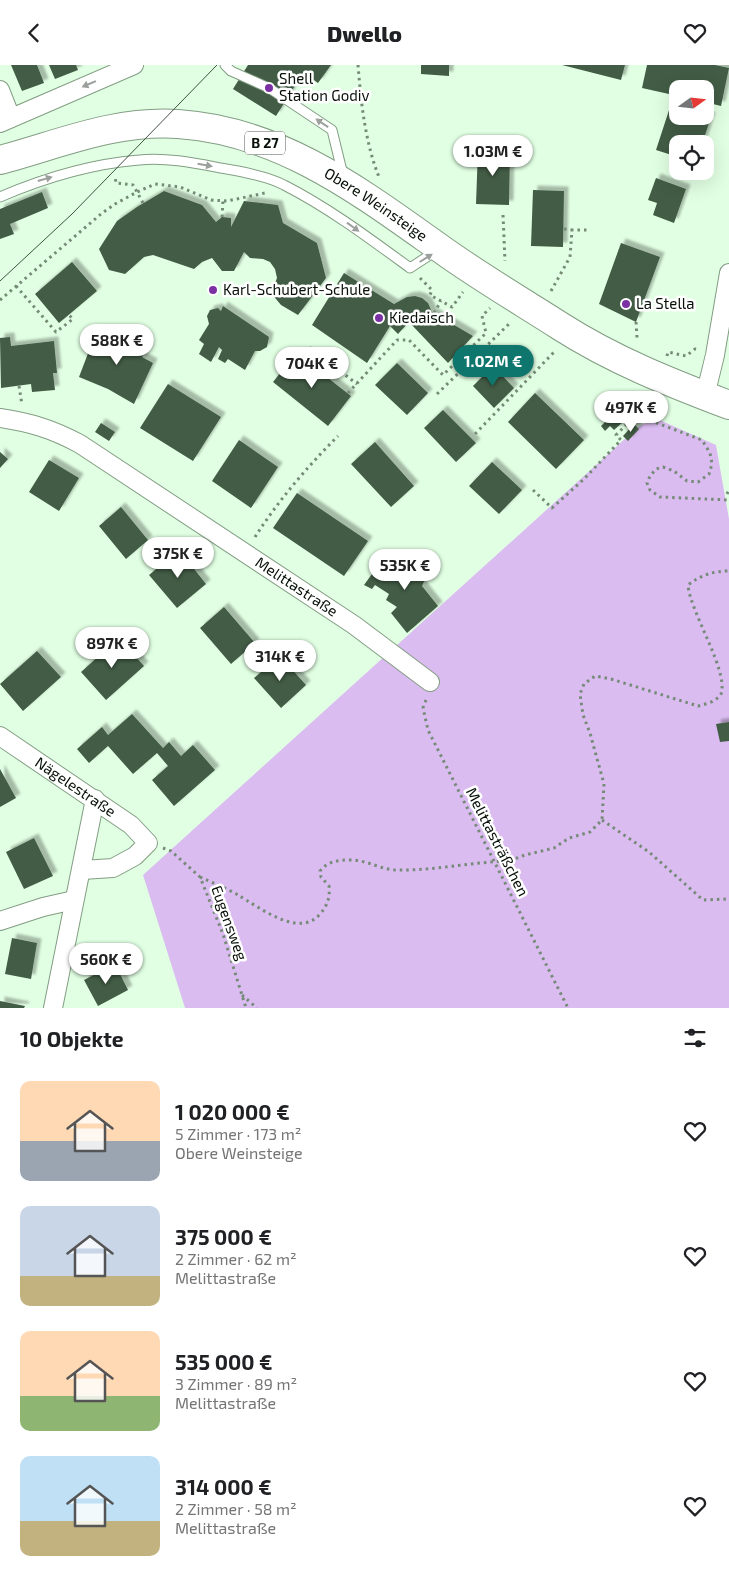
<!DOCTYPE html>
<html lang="de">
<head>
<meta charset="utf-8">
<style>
	:root { --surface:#fff; --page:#f6f6f6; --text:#202124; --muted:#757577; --accent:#0f766e }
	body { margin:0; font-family:"Exo 2",sans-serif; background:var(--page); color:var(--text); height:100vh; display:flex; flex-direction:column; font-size:19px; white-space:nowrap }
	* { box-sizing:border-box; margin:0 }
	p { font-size:16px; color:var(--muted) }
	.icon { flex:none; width:28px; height:28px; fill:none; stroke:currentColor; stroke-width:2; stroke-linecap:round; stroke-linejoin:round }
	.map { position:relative; height:943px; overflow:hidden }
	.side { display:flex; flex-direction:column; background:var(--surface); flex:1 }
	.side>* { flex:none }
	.needle { width:32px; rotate:75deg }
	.tools { position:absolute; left:669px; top:15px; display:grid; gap:10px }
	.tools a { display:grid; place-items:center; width:45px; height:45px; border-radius:10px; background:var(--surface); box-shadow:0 5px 20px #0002; font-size:25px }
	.price { position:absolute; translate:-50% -42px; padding:0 11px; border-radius:18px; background:#fff; color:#222; font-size:16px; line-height:32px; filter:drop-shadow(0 1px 2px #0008) }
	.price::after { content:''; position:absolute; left:50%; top:30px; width:15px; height:11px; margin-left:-8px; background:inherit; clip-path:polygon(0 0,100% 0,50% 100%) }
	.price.current { background:var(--accent); color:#fff }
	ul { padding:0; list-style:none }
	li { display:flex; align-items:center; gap:15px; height:125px; padding:0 20px }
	li span { display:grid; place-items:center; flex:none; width:140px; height:100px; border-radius:10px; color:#555 }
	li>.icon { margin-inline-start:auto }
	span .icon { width:60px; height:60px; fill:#fffc; stroke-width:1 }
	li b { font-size:21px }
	h2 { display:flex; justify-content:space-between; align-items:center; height:60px; padding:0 20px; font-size:21px }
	header { display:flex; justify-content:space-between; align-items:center; height:65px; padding:0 20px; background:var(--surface); font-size:22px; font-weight:800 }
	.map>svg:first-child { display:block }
	.green { fill:#dabcf0 }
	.building { fill:#425c44; filter:url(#shadow) }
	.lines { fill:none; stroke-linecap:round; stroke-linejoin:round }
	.service-casing { stroke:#829d83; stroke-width:11 }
	.minor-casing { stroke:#829d83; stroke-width:20 }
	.primary-casing { stroke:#829d83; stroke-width:30 }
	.path { stroke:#758a77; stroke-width:3; stroke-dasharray:2.5 4; stroke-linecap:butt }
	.service { stroke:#fff; stroke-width:9 }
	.minor { stroke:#fff; stroke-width:18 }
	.primary { stroke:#fff; stroke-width:28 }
	.tram { stroke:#415042; stroke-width:1 }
	.oneway { fill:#9ca09c }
	.poi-dot { fill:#7b31a4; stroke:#fff; stroke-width:2 }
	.labels { text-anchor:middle; stroke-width:5; stroke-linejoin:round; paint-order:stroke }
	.shield { fill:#fff; stroke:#515852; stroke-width:1 }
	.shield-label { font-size:14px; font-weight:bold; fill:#071108 }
	.poi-label { font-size:15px; fill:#071108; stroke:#fff; text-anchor:start }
	.street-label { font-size:15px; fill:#071108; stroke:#fff }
</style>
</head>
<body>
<header><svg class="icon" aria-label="back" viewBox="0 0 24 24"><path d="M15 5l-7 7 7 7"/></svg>Dwello<svg class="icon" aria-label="heart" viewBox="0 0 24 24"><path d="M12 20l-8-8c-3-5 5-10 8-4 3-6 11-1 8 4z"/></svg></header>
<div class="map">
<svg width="729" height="943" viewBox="0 0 729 943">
	<defs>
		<filter id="shadow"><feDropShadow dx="4.5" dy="-4.5" stdDeviation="1" flood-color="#0004"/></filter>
	</defs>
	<rect width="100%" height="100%" fill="#e1ffe3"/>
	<path class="green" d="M655,353L716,380L729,454V943H185L143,810L638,362Z"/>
	<path class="building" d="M11,0H37L44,18L22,26Z
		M49,0H76L78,5L55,14Z
		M248,0H331L318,18L303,8L276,51L233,24Z
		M421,0H449V11L421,9Z
		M562,0H625L621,15Z
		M647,0H715L729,3L721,41L705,37V24H678V31L642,23Z
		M671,39L678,41V51L705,50L711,52L702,79H678V92L656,85Z
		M478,84L510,85L509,140L476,139Z
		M656,113L686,124L674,158L653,150L657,138L648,135Z
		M533,125L564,126L563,182L531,181Z
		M164,126L202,140L216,157L222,152L231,153V162L244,136L278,140L283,158L317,178L326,213L298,250L281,240L271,228L277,213L275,204L270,197L263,194L250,193L244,187L234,206H222L212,193L202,197L194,204L153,190L144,192L125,209L109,205L99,184L117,156L137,142Z
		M42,127L48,143L10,159L14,169L0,174V144Z
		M621,178L660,192L636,257L599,239Z
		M72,197L97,226L59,258L35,229Z
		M344,208L394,239L407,232L415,231L422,233L428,238L432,247L473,271L448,298L409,257L398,269L390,261L367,298L312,260Z
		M223,241L269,272L267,282L260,286H255L245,305L228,294L225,298L218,294L222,285L219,282L211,297L199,289L204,279L199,275L209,259L207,251L210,245L218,243L221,246Z
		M95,270L116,271L146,286L142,292L153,298L134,339L108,324L79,312Z
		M10,272L11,281L54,276L57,308H53L55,325L32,327L31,319L1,323L0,273Z
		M296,288L351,331L328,361L273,317Z
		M397,298L428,328L407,350L375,320Z
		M493,301L514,323L494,343L473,321Z
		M168,319L221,352L193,396L140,363Z
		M535,328L584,375L556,404L508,357Z
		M443,345L476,378L456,397L424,363Z
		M619,351L624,356L614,365L610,361L605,366L601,361L610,352L615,356Z
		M101,358L115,367L109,376L95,367Z
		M634,359L639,364L628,376L623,371Z
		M239,375L278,402L251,443L212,416Z
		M375,377L414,421L391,442L351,399Z
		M0,387L8,394L0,403Z
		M49,395L79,413L59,446L29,427Z
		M492,397L522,425L499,449L469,421Z
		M297,428L368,476L344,511L273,463Z
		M121,442L148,475L126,494L99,461Z
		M179,485L206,519L177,543L149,510Z
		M396,495H413L430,504L422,521L438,541L407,568L391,548L397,542L386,535L389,529L375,520L372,524L364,520L372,509Z
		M224,542L255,578L231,599L200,563Z
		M119,573L144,601L106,635L81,607Z
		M37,586L61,612L23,646L0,619Z
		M280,591L306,620L281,643L254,613Z
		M132,649L163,683L169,677L181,691L193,680L215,705L174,741L152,715L168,701L157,688L133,709L108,681L89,698L77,684L102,662L108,670Z
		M729,657V676L720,677L716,659Z
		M0,704L16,733L0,742Z
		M34,773L53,811L24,824L6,787Z
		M12,873L37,878L31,914L5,909Z
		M115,899L128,925L98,941L84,915Z
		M0,936L25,941L24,943H0Z"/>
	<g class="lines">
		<defs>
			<path id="service" d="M225,0L231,6L269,23L332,65L343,110
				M0,132C44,113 90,99 139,95C166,92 195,98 221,103C239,106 268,111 284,120C329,143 369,173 410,203L436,186"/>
			<g id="minor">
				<path d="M0,25L11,53"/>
				<path d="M0,58L134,0"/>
				<path d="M705,331L715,290L729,208"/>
				<path id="s1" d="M0,353C32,358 52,364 80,379L354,560L430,617"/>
				<path id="s2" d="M0,671L131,760L148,778L135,791L113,803L82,805"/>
				<path d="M0,856L43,842L74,835"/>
				<path d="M53,943L95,734"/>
			</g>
			<g id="primary">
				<path id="s3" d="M0,95C60,79 114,55 178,59C285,66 367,132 451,191C487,216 524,238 560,261C613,295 671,318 729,340"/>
			</g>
		</defs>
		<use href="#service" class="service-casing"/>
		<use href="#minor" class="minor-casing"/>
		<use href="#primary" class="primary-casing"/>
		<path class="path" d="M358,0C361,37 365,77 379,112
			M143,138L137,127L155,119L180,122L211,135L227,136L265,128
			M503,150L505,196
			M222,152L223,136
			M564,164L572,165
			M420,213L432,225L430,230L452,242L463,227
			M16,221L56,267L73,254L69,250
			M551,226L570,192L572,165H588
			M0,235L101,149L115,139L137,127L133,120L116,118L115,111
			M434,248L441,236
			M636,257L637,273
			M667,291L668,287L686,291L695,284L698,285
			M302,292L309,282L357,319
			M19,321L22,340
			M348,328L397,275H409L443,310L486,268L482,251L490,243
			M437,329L511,257
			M646,354L653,335
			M475,369L556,285
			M533,425L552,443L584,414L621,375L616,370L629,357L633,349L702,375L710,388L712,399L709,409L698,417L687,416L674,406L663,402L656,404L650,411L647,418L650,425L660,432L729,435
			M727,429L729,425
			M255,472C278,436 307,402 338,371
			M426,635L423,643L428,665L568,943
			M602,755L649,787L703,835L729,834
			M163,783L171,786L200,812L223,869L246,943
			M200,812C213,818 226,823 238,830C259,842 299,874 320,849C328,840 330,832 329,821L321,812L320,806C328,796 338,795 351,795C367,795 382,805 396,805C434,806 471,797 509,796L525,790L554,783L569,773L590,767L602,755L604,719L590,668L583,650L580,629L584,619L595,611L611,614L698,641C706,639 716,637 721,629C729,606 690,547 688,520C701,510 713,506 729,506
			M242,930L257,943"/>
		<use href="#service" class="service"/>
		<use href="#minor" class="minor"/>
		<use href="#primary" class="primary"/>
		<path class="tram" d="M0,216L72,149L217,0"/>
	</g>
	<defs><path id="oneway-solid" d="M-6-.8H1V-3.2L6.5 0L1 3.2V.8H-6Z" transform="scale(1.25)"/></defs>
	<g class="oneway">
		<use href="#oneway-solid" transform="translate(89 19) rotate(157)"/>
		<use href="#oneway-solid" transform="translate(322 58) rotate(-146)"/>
		<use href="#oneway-solid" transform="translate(205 100) rotate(10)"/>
		<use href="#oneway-solid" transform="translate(45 114) rotate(-16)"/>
		<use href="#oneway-solid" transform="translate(353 162) rotate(36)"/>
		<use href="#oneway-solid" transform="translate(426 193) rotate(-32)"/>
	</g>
	<g class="poi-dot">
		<circle cx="269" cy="23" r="5"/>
		<circle cx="213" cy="225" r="5"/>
		<circle cx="626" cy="239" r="5"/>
		<circle cx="379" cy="253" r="5"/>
	</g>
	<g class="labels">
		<rect class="shield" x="245" y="66.5" width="40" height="23" rx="4"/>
		<g class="shield-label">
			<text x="265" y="83">B 27</text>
		</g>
		<g class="poi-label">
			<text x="279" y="19">Shell<tspan x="279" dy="17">Station Godiv</tspan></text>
			<text x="223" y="230">Karl-Schubert-Schule</text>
			<text x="636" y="244">La Stella</text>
			<text x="389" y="258">Kiedaisch</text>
		</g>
		<g class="street-label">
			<text dy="5" stroke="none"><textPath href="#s3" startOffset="399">Obere Weinsteige</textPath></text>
			<text dy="5" stroke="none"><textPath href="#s1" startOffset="344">Melittastraße</textPath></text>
			<text dy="5" stroke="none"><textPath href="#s2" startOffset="91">Nägelestraße</textPath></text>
			<text transform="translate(497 777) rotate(63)" y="5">Melittasträßchen</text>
			<text transform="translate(229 858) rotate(70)" y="5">Eugensweg</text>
		</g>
	</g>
</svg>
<div class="tools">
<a><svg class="needle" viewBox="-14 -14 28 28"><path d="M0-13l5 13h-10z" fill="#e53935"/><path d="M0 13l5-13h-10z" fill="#757577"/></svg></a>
<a><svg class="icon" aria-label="locate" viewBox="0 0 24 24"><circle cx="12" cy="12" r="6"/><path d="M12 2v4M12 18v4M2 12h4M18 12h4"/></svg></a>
</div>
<b class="price" style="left:493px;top:112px">1.03M €</b>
<b class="price" style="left:117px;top:301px">588K €</b>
<b class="price current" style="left:493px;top:322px">1.02M €</b>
<b class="price" style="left:312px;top:324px">704K €</b>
<b class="price" style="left:631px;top:368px">497K €</b>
<b class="price" style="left:178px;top:514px">375K €</b>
<b class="price" style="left:405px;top:526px">535K €</b>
<b class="price" style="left:112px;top:604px">897K €</b>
<b class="price" style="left:280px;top:617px">314K €</b>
<b class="price" style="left:106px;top:920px">560K €</b>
</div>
<section class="side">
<h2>10 Objekte<svg class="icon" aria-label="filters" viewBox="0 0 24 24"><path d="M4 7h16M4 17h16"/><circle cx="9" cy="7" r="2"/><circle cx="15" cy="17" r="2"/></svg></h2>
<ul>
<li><span style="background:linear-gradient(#ffd9b3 60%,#9aa5b1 0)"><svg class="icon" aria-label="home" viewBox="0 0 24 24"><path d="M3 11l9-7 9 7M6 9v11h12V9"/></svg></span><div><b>1 020 000 €</b><p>5 Zimmer · 173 m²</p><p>Obere Weinsteige</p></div><svg class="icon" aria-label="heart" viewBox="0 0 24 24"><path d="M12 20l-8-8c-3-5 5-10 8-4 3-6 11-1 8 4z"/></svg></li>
<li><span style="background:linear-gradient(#c9d6e8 70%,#c2b280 0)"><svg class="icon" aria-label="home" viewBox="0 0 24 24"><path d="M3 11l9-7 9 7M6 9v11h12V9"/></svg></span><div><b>375 000 €</b><p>2 Zimmer · 62 m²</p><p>Melittastraße</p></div><svg class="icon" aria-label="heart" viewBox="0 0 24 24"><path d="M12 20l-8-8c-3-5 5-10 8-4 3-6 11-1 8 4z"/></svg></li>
<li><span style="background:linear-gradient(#ffd9b3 65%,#8fb573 0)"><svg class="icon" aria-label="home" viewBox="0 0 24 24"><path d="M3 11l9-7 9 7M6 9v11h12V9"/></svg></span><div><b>535 000 €</b><p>3 Zimmer · 89 m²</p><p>Melittastraße</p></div><svg class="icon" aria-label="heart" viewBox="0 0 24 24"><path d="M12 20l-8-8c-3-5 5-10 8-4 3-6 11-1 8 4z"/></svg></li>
<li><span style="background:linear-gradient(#bfe0f5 65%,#c2b280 0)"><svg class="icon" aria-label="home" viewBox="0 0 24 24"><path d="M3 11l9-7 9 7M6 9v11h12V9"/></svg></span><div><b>314 000 €</b><p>2 Zimmer · 58 m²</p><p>Melittastraße</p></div><svg class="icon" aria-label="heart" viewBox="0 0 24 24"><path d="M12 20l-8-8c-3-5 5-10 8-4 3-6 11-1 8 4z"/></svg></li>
</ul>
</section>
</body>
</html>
